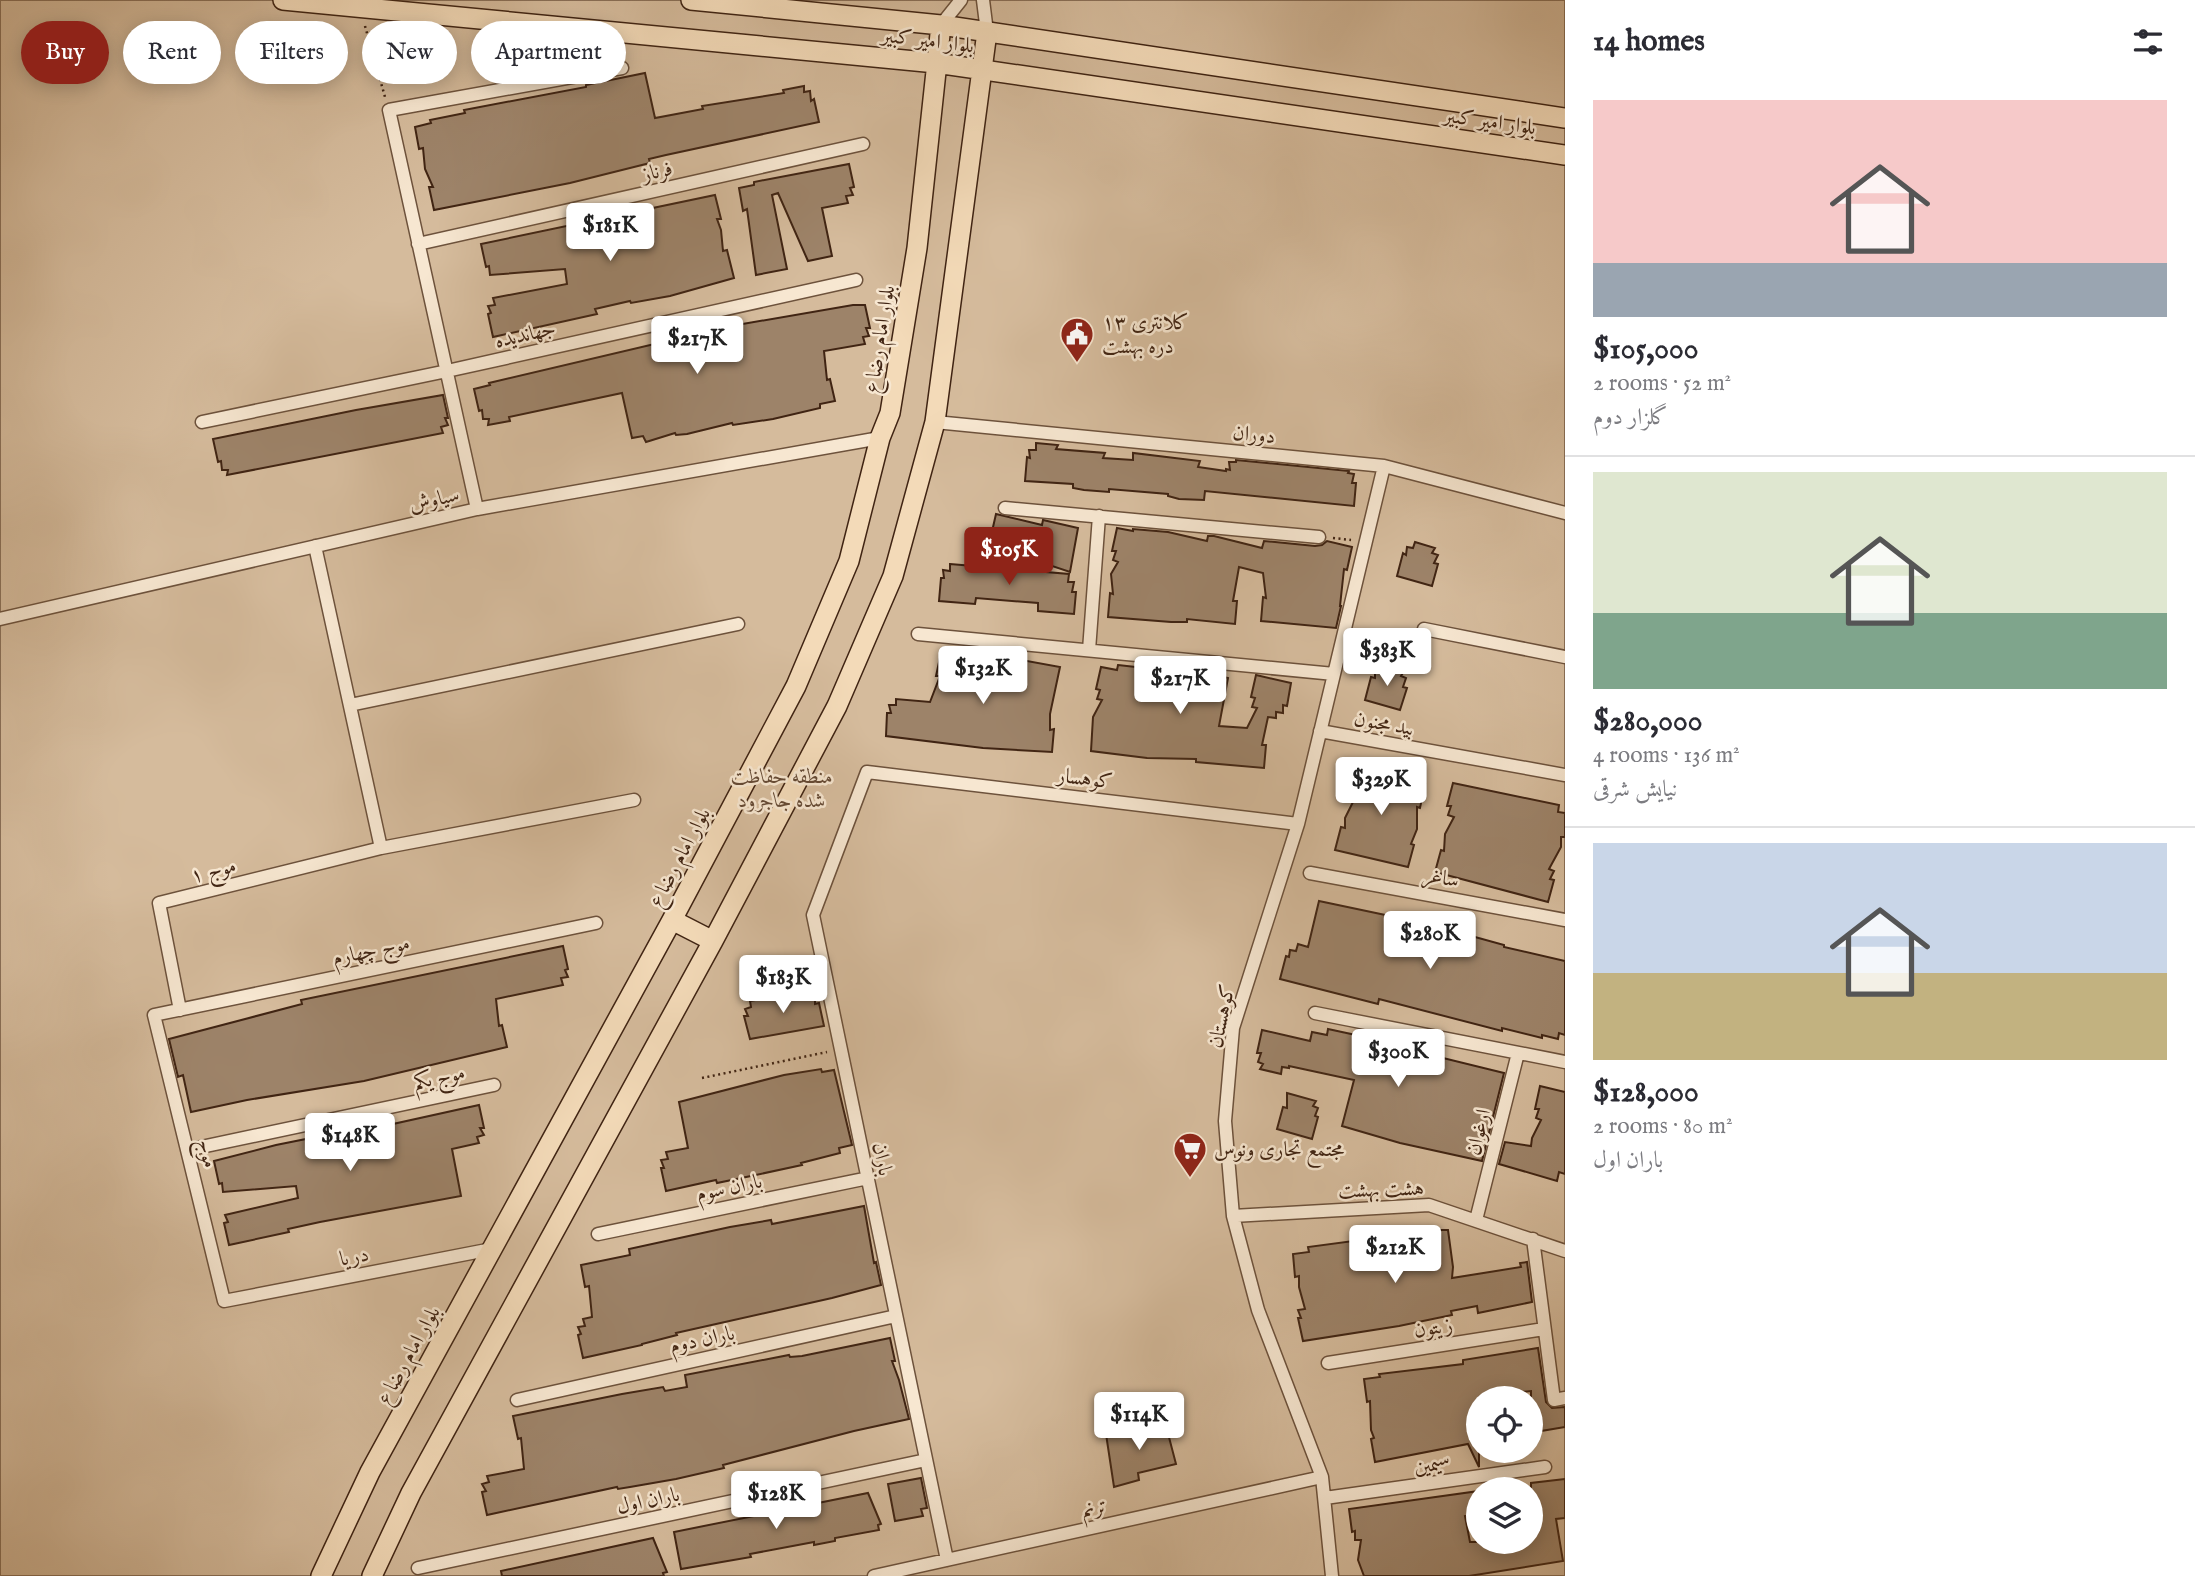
<!DOCTYPE html>
<html lang="en">
<head>
<meta charset="utf-8">
<style>
	:root { --surface:#fff; --page:#f7f7f7; --text:#2b2b33; --muted:#7c7c81; --line:#e1e1e2; --accent:#8f2418 }
	body { margin:0; font-family:"IM FELL English",Amiri,serif; background:var(--page); color:var(--text); height:100vh; display:flex; flex-direction:column; font-size:26px; white-space:nowrap }
	* { box-sizing:border-box; margin:0 }
	p { font-size:23px; color:var(--muted) }
	.icon { flex:none; width:38px; height:38px; fill:none; stroke:currentColor; stroke-width:2; stroke-linecap:round; stroke-linejoin:round }
	.map { position:relative; flex:1; overflow:hidden }
	.details { display:flex; flex-direction:column; background:var(--surface); width:630px }
	.details>* { flex:none }
	.banner { position:absolute; left:21px; top:21px; width:665px; height:63px; display:flex; gap:14px }
	.controls { position:absolute; left:1466px; top:1386px; display:grid; gap:14px }
	.controls a { display:grid; place-items:center; width:77px; height:77px; border-radius:50%; background:var(--surface); box-shadow:0 4px 18px #0003; font-size:35px }
	.price { position:absolute; translate:-50% -60px; padding:0 16px; border-radius:7px; background:#fff; color:#222; font-size:23px; line-height:46px; filter:drop-shadow(0 2px 4px #0008) }
	.price::after { content:''; position:absolute; left:50%; top:42px; width:21px; height:16px; margin-left:-10px; background:inherit; clip-path:polygon(0 0,100% 0,50% 100%) }
	.price.current { background:var(--accent); color:#fff }
	ul { padding:0; list-style:none }
	li { display:grid; align-content:center; gap:14px; height:371px; padding:0 28px }
	li+li { border-top:2px solid var(--line) }
	li span { display:grid; place-items:center; height:217px; border-radius:0px; color:#555 }
	li>.icon { margin-inline-start:auto }
	span .icon { width:126px; height:126px; fill:#fffc; stroke-width:1 }
	li b { font-size:30px }
	h2 { display:flex; justify-content:space-between; align-items:center; height:84px; padding:0 28px; font-size:30px }
	.tag { padding:0 24px; border-radius:32px; background:var(--surface); box-shadow:0 4px 18px #0003; font-size:24px; line-height:63px }
	.tag.current { background:var(--accent); color:#fff }
	main { display:flex; flex:1; min-height:0 }
	.map>svg:first-child { display:block }
	.green { fill:#d5bb9c; stroke:#8a7058; stroke-width:2; fill-rule:evenodd }
	.building { fill:#9d8369; stroke:#402413; stroke-width:2 }
	.lines { fill:none; stroke-linecap:round; stroke-linejoin:round }
	.minor-casing { stroke:#6d523c; stroke-width:15 }
	.primary-casing { stroke:#402413; stroke-width:22 }
	.path { stroke:#402413; stroke-width:2.5; stroke-dasharray:2 3.5; stroke-linecap:butt }
	.minor { stroke:#f7e7d1; stroke-width:12 }
	.primary { stroke:#f3dab8; stroke-width:19 }
	.labels { text-anchor:middle; stroke-width:5; stroke-linejoin:round; paint-order:stroke }
	.street-label { font-size:21px; fill:#402413; stroke:#f7e7d1 }
	.poi-label { font-size:21px; fill:#402413; stroke:#f7e7d1; text-anchor:start }
	.park-label { font-size:21px; font-style:italic; fill:#654a35; stroke:#f7e7d1 }
</style>
</head>
<body>
<main>
<div class="map">
<svg width="1565" height="1576" viewBox="0 0 1565 1576">
	<rect width="100%" height="100%" fill="#f3dab8"/>
	<filter id="stains"><feTurbulence type="fractalNoise" baseFrequency=".00286" numOctaves="4"/><feColorMatrix values="0 0 0 0 .2 0 0 0 0 .09 0 0 0 0 .02 0 0 0 .5 -.17"/></filter>
	<radialGradient id="worn" r=".72"><stop offset=".6" stop-color="#630" stop-opacity="0"/><stop offset="1" stop-color="#630" stop-opacity=".3"/></radialGradient>
	<path class="green" d="M0,0H1565V1576H0ZM1479,1398H1531V1451H1479ZM1479,1489H1531V1542H1479Z"/>
	<path class="building" d="M645,73L655,118L703,109L702,106L784,93L783,90L804,86V92L810,91L811,101L814,99L819,122L666,155L649,159L650,163L570,183L434,210L429,187H433L425,169L423,148L419,149L415,127L431,123L430,120L465,113L464,110L586,87V85Z
		M849,164L854,187L850,188L853,195L846,196L848,203L822,208L832,256L808,261L778,193L772,195L787,269L756,275L747,209L743,211L739,188L754,185V182Z
		M715,195L721,219H717L721,230L723,251L727,250L734,278L670,296L631,303L630,301L595,309L597,314L493,337L488,314L491,313L488,306L495,305L493,298L567,284L565,269L490,275L489,266L486,267L481,244Z
		M853,305H865L870,328H866L869,336L863,337L865,344L824,351L827,380L830,379L835,401L820,404V408L773,419L733,425L732,423L687,434L676,435L675,433L646,442L643,436L632,438L622,393L509,417L510,421L488,425L489,419H483L482,410L479,411L474,389L490,385L489,383L731,326Z
		M443,395L448,418H445L448,425L441,427L443,433L227,475L228,470H222L221,461L218,462L213,439L356,410Z
		M1036,443L1058,445L1056,449L1105,453L1103,458L1133,460V453L1200,461L1198,467L1226,471V469L1230,470L1229,462H1236V460L1349,471L1348,473L1354,474L1352,483H1356L1354,506L1205,491L1204,500L1179,499L1168,496V494L1109,489V492L1084,490L1073,488V484L1025,481L1027,457L1030,458L1029,450H1036Z
		M996,514L1042,525L1043,520L1078,528L1070,572L992,546L995,537L991,536Z
		M1117,528L1133,531V529L1168,532L1207,541L1208,536H1214L1262,548L1264,541L1315,546L1322,545L1327,541L1352,547L1347,570L1344,569L1340,606H1341L1336,628L1261,621L1263,597L1266,598L1263,573L1239,567L1233,601H1237L1235,624L1187,619V622H1171L1108,617L1110,593L1113,594L1111,574L1118,562L1113,560L1116,551H1112Z
		M1415,542L1435,548L1432,553L1438,555L1434,563L1438,564L1432,586L1397,576L1403,553L1406,555L1407,547L1413,548Z
		M950,564L1069,574L1068,582H1074L1072,592H1076L1074,614L1038,611V603L976,598L975,604L939,601L941,578H944L943,570L950,571Z
		M941,653L957,656V653L999,661L1000,656L1060,667L1050,714V730L1054,729L1052,752L983,748L886,736L887,713H891L889,705H896V699L930,702L940,676H936Z
		M1118,665L1162,670L1163,666L1183,668L1228,678L1219,726L1247,728L1257,708L1252,707L1255,698L1251,697L1256,675L1291,683L1287,706L1283,705V713L1276,712V718L1268,717L1262,745H1266L1264,768L1196,762V759L1147,758L1091,751L1093,717L1102,700L1097,699L1100,690L1096,689L1101,667L1117,670Z
		M1383,665L1404,671L1401,676L1406,678L1403,687L1407,688L1400,710L1365,700L1371,677L1375,678V671L1382,672Z
		M1354,765L1414,779L1413,782L1425,784L1420,808L1417,807V829L1411,844L1414,845L1408,867L1335,850L1341,827L1345,828V818L1355,798L1349,797L1353,788L1349,787Z
		M1453,783L1559,805L1558,812L1565,813V837H1561V847L1549,869L1554,871L1550,879L1554,880L1548,902L1435,872L1441,850L1444,851L1445,834L1454,817L1448,815L1451,806H1447Z
		M1319,901L1428,924L1504,945V947L1565,961V1035L1559,1033L1558,1039L1542,1035V1038L1502,1028V1031L1379,999L1378,1004L1280,979L1286,956L1289,957L1290,950L1296,951L1298,944L1308,947Z
		M563,946L568,969L565,970L568,977L561,978L563,985L496,999L499,1026L502,1025L507,1047L364,1081L247,1100L191,1112L183,1075L178,1077L169,1039L302,1004L301,1000Z
		M809,990V996L815,995V1004L819,1003L824,1026L750,1039L744,1016H748L745,1009L751,1007L750,1001Z
		M1328,1029L1379,1040L1390,1043V1045L1504,1073L1482,1161L1400,1143L1342,1126L1354,1080L1289,1066V1068L1282,1067L1281,1074L1260,1069L1263,1064L1258,1062L1261,1053H1257L1262,1030L1310,1041L1312,1032L1327,1035Z
		M821,1069L822,1072L834,1070L852,1145L839,1148L840,1153L801,1163L802,1165L751,1176L717,1183L716,1180L666,1191L661,1168H664L661,1160L668,1159L666,1152L688,1148L679,1102L784,1075Z
		M1540,1086L1565,1092V1174L1559,1172L1557,1181L1499,1164L1505,1142L1531,1146L1532,1138L1541,1120L1536,1118L1539,1109H1535Z
		M1287,1093L1316,1101L1313,1106L1318,1108L1315,1116L1318,1117L1312,1139L1277,1129L1283,1107L1287,1108Z
		M479,1105L484,1128H480L484,1135L477,1137L479,1143L452,1149L461,1196L320,1222L288,1229L289,1232L229,1245L224,1223L228,1222L225,1215L298,1198L296,1186L223,1192L222,1183L219,1184L214,1161L276,1145L351,1130L352,1133Z
		M864,1206L874,1263L876,1262L881,1285L832,1298L676,1333L677,1335L642,1344V1345L583,1358L578,1335L581,1334L578,1327L585,1326L583,1319L592,1317L589,1286L585,1287L581,1265L630,1255L629,1249L730,1227L771,1220L772,1224Z
		M1436,1230H1448L1453,1267L1452,1278L1521,1267L1520,1263L1527,1262L1532,1302L1478,1313L1477,1306L1451,1311L1452,1315L1399,1326L1303,1341L1298,1318H1301L1298,1310L1305,1309L1299,1287V1276L1295,1277L1293,1254L1309,1252L1308,1247Z
		M890,1338L895,1361H892L899,1380L909,1419L854,1431L723,1465L724,1468L676,1479L630,1487L618,1489L617,1487L487,1515L482,1492L486,1491L482,1484L489,1482L487,1476L524,1469L521,1438L518,1439L513,1416L622,1394L663,1387L665,1391L687,1387L685,1375L789,1355L790,1357L802,1356Z
		M1538,1348L1546,1402L1552,1408L1565,1407V1427L1535,1432L1531,1411V1391L1479,1397V1467L1468,1444L1375,1462L1371,1439L1374,1438L1371,1430L1370,1401L1367,1402L1364,1379L1380,1377L1379,1374L1463,1364V1360Z
		M1165,1422L1176,1464L1138,1473L1139,1480L1114,1487L1106,1434Z
		M921,1478L927,1508L921,1509L923,1516L895,1521L888,1484Z
		M1565,1479V1518L1556,1519L1563,1561L1469,1576H1364L1358,1560L1361,1540H1355V1531L1352,1532L1349,1509L1479,1491V1514L1465,1516L1470,1542H1531V1483Z
		M868,1493L881,1524L878,1525L879,1530L835,1538V1541L814,1545V1542L750,1554L751,1557L681,1569L674,1532Z
		M653,1538L667,1572L663,1573L664,1576H502L501,1571Z"/>
	<g class="lines">
		<defs>
			<path id="minor" d="M983,0L987,32
				M941,25L961,0
				M418,244L863,144
				M202,422L447,371L856,280
				M935,422L1384,466L1565,513
				M1005,508L1319,537
				M477,509L389,110L622,68
				M315,546L381,848
				M0,619L477,509L880,438
				M1424,629L1565,657
				M918,634L1334,674
				M1089,650L1099,516
				M350,705L738,624
				M1320,731L1565,775
				M1310,873L1565,920
				M180,1010L159,903L381,848L634,800
				M1315,1013L1565,1062
				M187,1150L494,1085
				M1233,1216L1429,1205L1565,1251
				M1476,1220L1518,1053
				M598,1234L868,1178
				M1533,1239L1554,1400L1565,1398
				M492,1249L224,1301L154,1015L596,923
				M1328,1363L1544,1329
				M517,1400L896,1316
				M1325,1498L1545,1467
				M947,1560L813,915L867,772L1298,824
				M418,1568L926,1460
				M874,1576L1322,1477
				M1332,1576L1322,1477L1258,1310L1233,1216L1225,1121L1233,1028L1298,824L1384,466"/>
			<path id="primary" d="M283,0L936,63L1565,155
				M691,0L941,25L1565,118
				M672,920L713,941
				M321,1576L370,1472L672,920L796,686L849,561L880,438L890,413L917,248L941,25
				M372,1576L411,1493L713,941L837,706L893,576L935,422L987,32"/>
		</defs>
		<use href="#minor" class="minor-casing"/>
		<use href="#primary" class="primary-casing"/>
		<path class="path" d="M365,26L385,97
			M1333,538L1351,540
			M702,1078L827,1052"/>
		<use href="#minor" class="minor"/>
		<use href="#primary" class="primary"/>
	</g>
	<defs>
		<symbol id="civic-pin" viewBox="-11 -11 22 30"><path d="M0 17L-7.5 6A9.5 9.5 0 1 1 7.5 6Z" fill="#8f2418" stroke="#f7e7d1"/><path d="M-.6-6.5H3V-4.5H.6V-3L4-1V1h2V6H-6V1h2V-1L-.6-3ZM-1.2 2.5V6h2.4V2.5Z" fill="#fff"/></symbol>
		<symbol id="supermarket-pin" viewBox="-11 -11 22 30"><path d="M0 17L-7.5 6A9.5 9.5 0 1 1 7.5 6Z" fill="#8f2418" stroke="#f7e7d1"/><path d="M-6-5.5h2.5l.6 2H6L4.5 2H-2.5L-4.4-4H-6ZM-1.5 3.2a1.3 1.3 0 1 0 .1 0ZM3 3.2a1.3 1.3 0 1 0 .1 0Z" fill="#fff"/></symbol>
	</defs>
	<g fill-rule="evenodd">
		<use href="#civic-pin" x="1058" y="315" width="38" height="52"/>
		<use href="#supermarket-pin" x="1171" y="1130" width="38" height="52"/>
	</g>
	<g class="labels">
		<g class="street-label">
			<text transform="translate(928 40) rotate(7)" y="7">بلوار امیر کبیر</text>
			<text transform="translate(1490 121) rotate(8)" y="7">بلوار امیر کبیر</text>
			<text transform="translate(657 171) rotate(-13)" y="7">فرناز</text>
			<text transform="translate(525 334) rotate(-13)" y="7">جهاندیده</text>
			<text transform="translate(879 339) rotate(-81)" y="7">بلوار امام رضا ع</text>
			<text transform="translate(1254 434) rotate(6)" y="7">دوران</text>
			<text transform="translate(434 499) rotate(-13)" y="7">سیاوش</text>
			<text transform="translate(1384 723) rotate(10)" y="7">بید مجنون</text>
			<text transform="translate(1085 778) rotate(7)" y="7">کوهسار</text>
			<text transform="translate(679 857) rotate(-62)" y="7">بلوار امام رضا ع</text>
			<text transform="translate(213 870) rotate(-14)" y="7">موج ۱</text>
			<text transform="translate(1441 877) rotate(10)" y="7">ساغر</text>
			<text transform="translate(371 950) rotate(-12)" y="7">موج چهارم</text>
			<text transform="translate(1221 1016) rotate(-78)" y="7">کوهستان</text>
			<text transform="translate(439 1077) rotate(-12)" y="7">موج یکم</text>
			<text transform="translate(1478 1132) rotate(-76)" y="7">ارغوان</text>
			<text transform="translate(208 1153) rotate(76)" y="7">موج</text>
			<text transform="translate(883 1159) rotate(78)" y="7">باران</text>
			<text transform="translate(729 1187) rotate(-12)" y="7">باران سوم</text>
			<text transform="translate(1381 1189) rotate(-2)" y="7">هشت بهشت</text>
			<text transform="translate(354 1256) rotate(-11)" y="7">دریا</text>
			<text transform="translate(1433 1327) rotate(-9)" y="7">زیتون</text>
			<text transform="translate(702 1339) rotate(-12)" y="7">باران دوم</text>
			<text transform="translate(408 1355) rotate(-61)" y="7">بلوار امام رضا ع</text>
			<text transform="translate(1432 1464) rotate(-8)" y="7">سیمین</text>
			<text transform="translate(648 1500) rotate(-12)" y="7">باران اول</text>
			<text transform="translate(1094 1508) rotate(-12)" y="7">ترنم</text>
		</g>
		<g class="poi-label">
			<text x="1102" y="329">کلانتری ۱۳<tspan x="1102" dy="24">دره بهشت</tspan></text>
			<text x="1214" y="1156">مجتمع تجاری ونوس</text>
		</g>
		<g class="park-label">
			<text x="782" y="783">منطقه حفاظت<tspan x="782" dy="24">شده جاجرود</tspan></text>
		</g>
	</g>
	<rect width="100%" height="100%" filter="url(#stains)"/>
	<rect width="100%" height="100%" fill="url(#worn)"/>
</svg>
<div class="controls">
<a><svg class="icon" aria-label="locate" viewBox="0 0 24 24"><circle cx="12" cy="12" r="6"/><path d="M12 2v4M12 18v4M2 12h4M18 12h4"/></svg></a>
<a><svg class="icon" aria-label="layers" viewBox="0 0 24 24"><path d="M12 4l9 5-9 5-9-5zM3 14l9 5 9-5"/></svg></a>
</div>
<b class="price" style="left:610px;top:263px">$181K</b>
<b class="price" style="left:697px;top:376px">$217K</b>
<b class="price current" style="left:1009px;top:587px">$105K</b>
<b class="price" style="left:1387px;top:688px">$383K</b>
<b class="price" style="left:983px;top:706px">$132K</b>
<b class="price" style="left:1180px;top:716px">$217K</b>
<b class="price" style="left:1381px;top:817px">$329K</b>
<b class="price" style="left:1430px;top:971px">$280K</b>
<b class="price" style="left:783px;top:1015px">$183K</b>
<b class="price" style="left:1398px;top:1089px">$300K</b>
<b class="price" style="left:350px;top:1173px">$148K</b>
<b class="price" style="left:1395px;top:1285px">$212K</b>
<b class="price" style="left:1139px;top:1452px">$114K</b>
<b class="price" style="left:776px;top:1531px">$128K</b>
<div class="banner">
<a class="tag current">Buy</a>
<a class="tag">Rent</a>
<a class="tag">Filters</a>
<a class="tag">New</a>
<a class="tag">Apartment</a>
</div>
</div>
<section class="details">
<h2>14 homes<svg class="icon" aria-label="filters" viewBox="0 0 24 24"><path d="M4 7h16M4 17h16"/><circle cx="9" cy="7" r="2"/><circle cx="15" cy="17" r="2"/></svg></h2>
<ul>
<li><span style="background:linear-gradient(#f6c9c9 75%,#9aa5b1 0)"><svg class="icon" aria-label="home" viewBox="0 0 24 24"><path d="M3 11l9-7 9 7M6 9v11h12V9"/></svg></span><div><b>$105,000</b><p>2 rooms · 52 m²</p><p>گلزار دوم</p></div></li>
<li><span style="background:linear-gradient(#dfe7d0 65%,#7fa58c 0)"><svg class="icon" aria-label="home" viewBox="0 0 24 24"><path d="M3 11l9-7 9 7M6 9v11h12V9"/></svg></span><div><b>$280,000</b><p>4 rooms · 136 m²</p><p>نیایش شرقی</p></div></li>
<li><span style="background:linear-gradient(#c9d6e8 60%,#c2b280 0)"><svg class="icon" aria-label="home" viewBox="0 0 24 24"><path d="M3 11l9-7 9 7M6 9v11h12V9"/></svg></span><div><b>$128,000</b><p>2 rooms · 80 m²</p><p>باران اول</p></div></li>
</ul>
</section>
</main>
</body>
</html>
